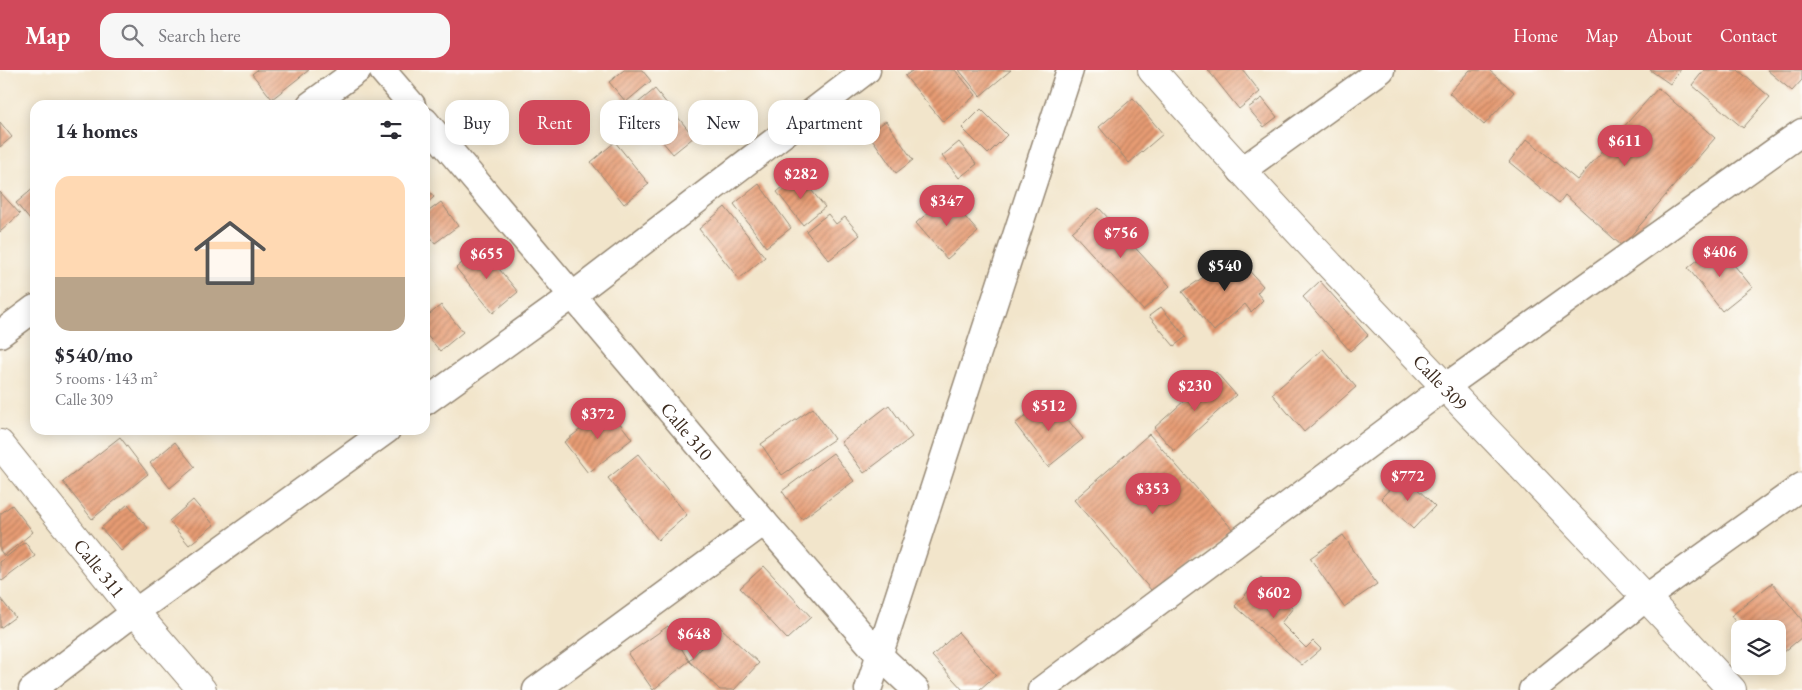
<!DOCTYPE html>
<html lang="en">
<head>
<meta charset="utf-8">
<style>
	:root { --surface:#fff; --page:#f7f7f7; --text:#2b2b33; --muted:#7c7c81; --line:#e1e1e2; --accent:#d1495b }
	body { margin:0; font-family:"EB Garamond",serif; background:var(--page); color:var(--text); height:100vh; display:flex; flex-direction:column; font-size:19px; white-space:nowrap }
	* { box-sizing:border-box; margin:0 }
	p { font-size:16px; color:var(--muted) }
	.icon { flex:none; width:28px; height:28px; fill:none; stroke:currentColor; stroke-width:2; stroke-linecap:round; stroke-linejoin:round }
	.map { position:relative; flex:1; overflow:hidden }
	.drawer { position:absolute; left:30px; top:30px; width:400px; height:335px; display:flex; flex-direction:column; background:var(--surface); border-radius:15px; box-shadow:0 2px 12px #0003 }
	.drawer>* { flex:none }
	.top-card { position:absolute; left:445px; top:30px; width:475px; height:45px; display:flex; gap:10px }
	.buttons { position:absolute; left:1731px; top:550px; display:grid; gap:10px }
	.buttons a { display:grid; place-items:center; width:55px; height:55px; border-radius:10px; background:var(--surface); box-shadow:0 2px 12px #0003; font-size:25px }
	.price { position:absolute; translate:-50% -42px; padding:0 11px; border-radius:18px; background:var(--accent); color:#fff; font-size:16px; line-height:32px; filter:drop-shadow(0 1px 2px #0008) }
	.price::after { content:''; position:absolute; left:50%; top:30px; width:15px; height:11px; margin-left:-8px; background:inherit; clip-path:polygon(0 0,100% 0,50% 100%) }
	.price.selected { background:#222; color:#fff }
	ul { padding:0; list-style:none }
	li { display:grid; align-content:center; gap:10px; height:265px; padding:0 25px }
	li+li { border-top:1px solid var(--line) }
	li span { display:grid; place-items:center; height:155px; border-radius:15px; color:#555 }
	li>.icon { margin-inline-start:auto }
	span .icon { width:90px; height:90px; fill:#fffc; stroke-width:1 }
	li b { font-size:21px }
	h2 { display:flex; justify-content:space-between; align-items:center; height:60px; padding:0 25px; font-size:21px }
	.tag { padding:0 18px; border-radius:15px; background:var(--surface); box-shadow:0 2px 12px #0003; font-size:18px; line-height:45px }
	.tag.selected { background:var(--accent); color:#fff }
	header { display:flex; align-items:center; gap:30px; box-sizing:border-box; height:70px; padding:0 25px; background:var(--accent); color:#fff }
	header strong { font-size:24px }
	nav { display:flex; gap:28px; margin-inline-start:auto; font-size:18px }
	.search { width:350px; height:45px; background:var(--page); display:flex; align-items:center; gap:12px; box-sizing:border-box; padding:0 18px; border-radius:15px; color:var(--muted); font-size:19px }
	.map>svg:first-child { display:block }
	.building { fill:url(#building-hatch) }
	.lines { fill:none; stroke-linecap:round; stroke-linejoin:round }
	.street-casing { stroke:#968874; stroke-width:29 }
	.secondary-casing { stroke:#968874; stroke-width:30 }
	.street { stroke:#fff; stroke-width:26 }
	.secondary { stroke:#fff; stroke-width:28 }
	.labels { text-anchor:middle; stroke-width:4; stroke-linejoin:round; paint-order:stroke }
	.street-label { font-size:19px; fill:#3b2a1e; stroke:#fdfcf7 }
</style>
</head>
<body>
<header>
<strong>Map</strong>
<div class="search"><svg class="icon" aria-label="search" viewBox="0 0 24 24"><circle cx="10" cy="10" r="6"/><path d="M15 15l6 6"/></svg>Search here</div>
<nav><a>Home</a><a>Map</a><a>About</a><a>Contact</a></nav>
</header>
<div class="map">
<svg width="1802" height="620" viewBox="0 0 1802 620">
	<defs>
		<pattern id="building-hatch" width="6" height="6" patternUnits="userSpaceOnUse" patternTransform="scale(1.25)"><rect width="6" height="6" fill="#e69b73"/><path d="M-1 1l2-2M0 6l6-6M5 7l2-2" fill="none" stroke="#bc7f5e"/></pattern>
	</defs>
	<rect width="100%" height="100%" fill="#fdfcf7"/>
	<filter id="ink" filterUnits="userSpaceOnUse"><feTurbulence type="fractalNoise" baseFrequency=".02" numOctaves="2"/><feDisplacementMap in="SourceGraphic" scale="10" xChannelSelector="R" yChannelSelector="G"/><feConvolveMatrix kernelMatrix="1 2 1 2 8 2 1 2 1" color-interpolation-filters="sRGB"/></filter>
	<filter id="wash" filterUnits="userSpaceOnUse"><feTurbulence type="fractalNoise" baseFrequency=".0096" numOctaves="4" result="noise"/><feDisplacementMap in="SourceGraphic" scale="20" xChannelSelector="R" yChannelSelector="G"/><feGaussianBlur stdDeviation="1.12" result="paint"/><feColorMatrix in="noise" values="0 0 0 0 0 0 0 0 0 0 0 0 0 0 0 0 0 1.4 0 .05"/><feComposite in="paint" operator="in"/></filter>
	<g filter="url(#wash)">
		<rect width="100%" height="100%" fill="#f2e5cb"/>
		<g id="blocks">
			<path class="building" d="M257,0H309L272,29L252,4Z
				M624,0H642L651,11L626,32L609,12Z
				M913,0H955L976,25L943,52L905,6Z
				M959,0H1011L980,26Z
				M1208,0H1243L1260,22L1239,39Z
				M1470,0H1489L1514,22L1484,55L1449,23Z
				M1650,0H1680L1670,14Z
				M1704,0H1738L1770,27L1743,58L1692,15Z
				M1767,0H1802V10L1792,21Z
				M1658,18L1715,68L1622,176L1565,125L1559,133L1509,92L1527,69L1577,110Z
				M655,19L694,67L673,84L633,37Z
				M1133,28L1163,64L1129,93L1099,57Z
				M1262,28L1277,47L1264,57L1248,38Z
				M981,39L1007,65L988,84L962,58Z
				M886,51L913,90L896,103L868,63Z
				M0,52L12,67L0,77Z
				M615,72L649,114L624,134L591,92Z
				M959,72L977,94L959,108L942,86Z
				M798,104L825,137L803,155L777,122Z
				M759,114L791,158L766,177L734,134Z
				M425,116L434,127L425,135Z
				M35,117V156L16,133Z
				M0,122L20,144L0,162Z
				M947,126L978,162L947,189L916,153Z
				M441,132L458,156L435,173L425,159V144Z
				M725,137L765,187L739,209L699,159Z
				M1099,138L1170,216L1143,240L1072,162Z
				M828,144L836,154L845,147L860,165L829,190L806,161Z
				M1717,174L1752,217L1722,241L1688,198Z
				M481,177L518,222L493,243L456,198Z
				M1235,185L1263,216L1257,223L1263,230L1251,242L1245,234L1214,261L1182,222Z
				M1320,211L1368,265L1350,281L1303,227Z
				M441,235L463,262L440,281L425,263V248Z
				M1161,237L1186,267L1174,276L1149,246Z
				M1323,279L1356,317L1304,362L1272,324Z
				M1216,302L1236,325L1174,381L1154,358Z
				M1050,327L1083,369L1048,397L1015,354Z
				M889,335L912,367L864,403L841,372Z
				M608,338L632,369L588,403L564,372Z
				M813,338L834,369L782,405L761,374Z
				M1149,364L1233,460L1157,527L1074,430Z
				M120,367L148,404L92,449L63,412Z
				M175,372L195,397L170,418L150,393Z
				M833,383L854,411L802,449L782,421Z
				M638,384L687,445L658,470L608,408Z
				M1403,405L1435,436L1413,459L1381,428Z
				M193,430L214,455L189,475L169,451Z
				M128,434L148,458L121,481L101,458Z
				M12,435L33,462L4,486L0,480V444Z
				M1343,465L1377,514L1344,537L1310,488Z
				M25,472L35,486L2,511L0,508V492Z
				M764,496L811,547L787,569L740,518Z
				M1261,507L1293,538L1281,553L1306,578L1313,571L1321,579L1302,595L1235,536Z
				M1772,513L1802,550V567L1778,587V559H1741L1731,546Z
				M0,528L15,547L0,558Z
				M668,556L689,591L720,557L759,593L734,620H720L689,591L653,620L628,584Z
				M958,562L996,605L979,620H963L932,586Z"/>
		</g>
	</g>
	<g filter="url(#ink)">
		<use href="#blocks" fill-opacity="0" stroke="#968874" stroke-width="1"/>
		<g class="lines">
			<defs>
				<g id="street">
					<path d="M382,0L412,35"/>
					<path d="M310,35L358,0"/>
					<path id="s1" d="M425,51L764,452L880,586L916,620"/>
					<path d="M1241,101L1381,0"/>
					<path d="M0,264L35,238"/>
					<path d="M425,332L572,226L867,0"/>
					<path d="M32,620L135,542L387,360"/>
					<path d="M536,620L764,452"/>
					<path d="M868,620L1070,0"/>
					<path d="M1041,620L1445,317L1802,62"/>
					<path d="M1532,620L1647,527L1802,416"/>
				</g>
				<g id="secondary">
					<path id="s2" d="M1152,0C1339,213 1541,412 1732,620"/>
					<path id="s3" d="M0,374L135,542L202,620"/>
				</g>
			</defs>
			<use href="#street" class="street-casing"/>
			<use href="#secondary" class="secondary-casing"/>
			<use href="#street" class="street"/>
			<use href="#secondary" class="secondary"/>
		</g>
	</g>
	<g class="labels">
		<g class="street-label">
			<text dy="7" stroke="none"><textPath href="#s2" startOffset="425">Calle 309</textPath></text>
			<text dy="7" stroke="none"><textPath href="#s1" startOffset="406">Calle 310</textPath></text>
			<text dy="7" stroke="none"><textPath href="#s3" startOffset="159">Calle 311</textPath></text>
		</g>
	</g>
</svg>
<div class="buttons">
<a><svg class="icon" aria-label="layers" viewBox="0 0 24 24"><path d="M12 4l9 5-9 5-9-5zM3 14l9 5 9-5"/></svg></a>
</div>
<b class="price" style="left:1625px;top:97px">$611</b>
<b class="price" style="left:801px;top:130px">$282</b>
<b class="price" style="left:947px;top:157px">$347</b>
<b class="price" style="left:1121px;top:189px">$756</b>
<b class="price" style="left:1720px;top:208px">$406</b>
<b class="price" style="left:487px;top:210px">$655</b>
<b class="price selected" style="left:1225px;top:222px">$540</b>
<b class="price" style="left:1195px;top:342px">$230</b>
<b class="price" style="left:1049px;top:362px">$512</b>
<b class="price" style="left:598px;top:370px">$372</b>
<b class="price" style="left:1408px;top:432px">$772</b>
<b class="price" style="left:1153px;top:445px">$353</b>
<b class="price" style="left:1274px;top:549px">$602</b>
<b class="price" style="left:694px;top:590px">$648</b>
<div class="top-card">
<a class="tag">Buy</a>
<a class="tag selected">Rent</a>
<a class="tag">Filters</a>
<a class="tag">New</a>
<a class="tag">Apartment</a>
</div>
<section class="drawer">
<h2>14 homes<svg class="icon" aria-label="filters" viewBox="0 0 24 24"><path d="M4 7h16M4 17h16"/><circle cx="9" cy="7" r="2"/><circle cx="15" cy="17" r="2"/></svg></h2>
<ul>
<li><span style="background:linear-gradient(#ffd9b3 65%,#b9a48a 0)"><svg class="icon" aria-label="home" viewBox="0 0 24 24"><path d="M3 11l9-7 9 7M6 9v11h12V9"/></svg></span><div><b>$540/mo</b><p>5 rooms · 143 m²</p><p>Calle 309</p></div></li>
</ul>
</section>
</div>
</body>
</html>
